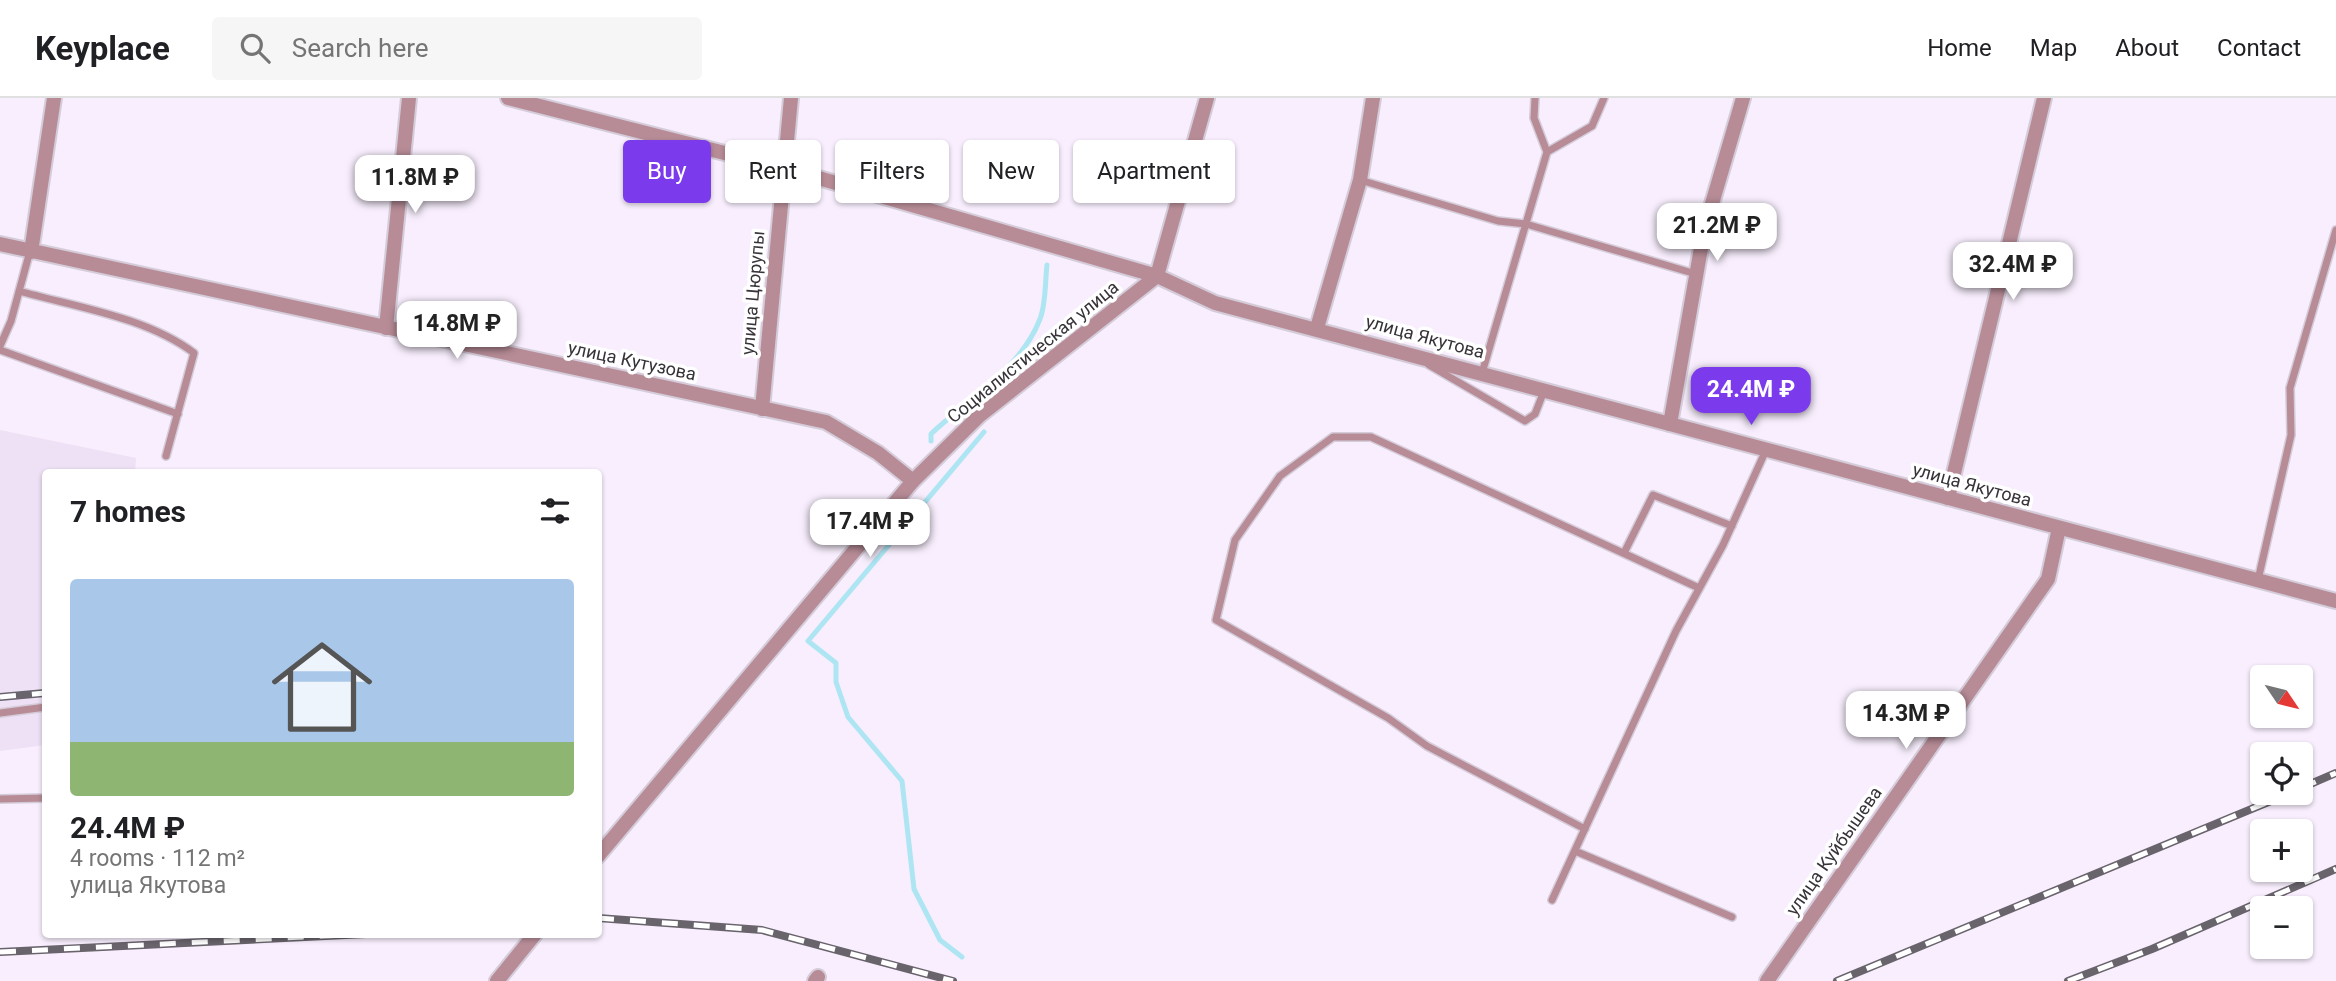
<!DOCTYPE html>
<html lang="en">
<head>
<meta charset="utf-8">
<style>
	:root { --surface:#fff; --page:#f6f6f6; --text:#202124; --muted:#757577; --line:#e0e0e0; --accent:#7c3aed }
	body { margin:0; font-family:Roboto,sans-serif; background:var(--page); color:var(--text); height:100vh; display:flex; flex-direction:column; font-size:26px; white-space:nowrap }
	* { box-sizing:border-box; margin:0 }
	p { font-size:23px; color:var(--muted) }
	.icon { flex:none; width:38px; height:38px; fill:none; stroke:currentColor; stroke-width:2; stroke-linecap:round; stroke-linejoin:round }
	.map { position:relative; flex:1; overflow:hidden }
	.panel { position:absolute; left:42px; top:371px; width:560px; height:469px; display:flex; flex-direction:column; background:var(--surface); border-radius:7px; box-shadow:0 2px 5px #0004 }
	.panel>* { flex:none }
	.banner { position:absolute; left:623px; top:42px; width:665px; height:63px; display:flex; gap:14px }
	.needle { width:46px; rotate:125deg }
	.controls { position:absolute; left:2250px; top:567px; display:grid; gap:14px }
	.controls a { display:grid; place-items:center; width:63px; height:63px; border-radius:7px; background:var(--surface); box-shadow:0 2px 5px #0004; font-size:35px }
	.price { position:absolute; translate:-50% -60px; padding:0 16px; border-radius:14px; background:#fff; color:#222; font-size:23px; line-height:46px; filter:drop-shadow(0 2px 4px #0008) }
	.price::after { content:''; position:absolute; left:50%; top:42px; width:21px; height:16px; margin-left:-10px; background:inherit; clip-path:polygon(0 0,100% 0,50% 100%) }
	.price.current { background:var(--accent); color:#fff }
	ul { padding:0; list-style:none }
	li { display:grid; align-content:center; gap:14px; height:371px; padding:0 28px }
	li span { display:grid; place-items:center; height:217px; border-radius:7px; color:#555 }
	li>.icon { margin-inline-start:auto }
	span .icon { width:126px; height:126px; fill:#fffc; stroke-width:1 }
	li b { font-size:30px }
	h2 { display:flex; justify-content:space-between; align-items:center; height:84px; padding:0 28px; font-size:30px }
	.tag { padding:0 24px; border-radius:7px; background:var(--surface); box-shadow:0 2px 5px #0004; font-size:24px; line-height:63px }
	.tag.current { background:var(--accent); color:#fff }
	header { display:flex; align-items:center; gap:42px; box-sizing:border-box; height:98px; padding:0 35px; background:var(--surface); border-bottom:2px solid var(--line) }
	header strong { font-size:33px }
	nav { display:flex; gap:38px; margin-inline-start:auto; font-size:24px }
	.search { width:490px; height:63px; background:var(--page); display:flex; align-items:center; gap:18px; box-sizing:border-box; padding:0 24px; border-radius:7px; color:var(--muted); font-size:26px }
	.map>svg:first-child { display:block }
	.built { fill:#eee0f5 }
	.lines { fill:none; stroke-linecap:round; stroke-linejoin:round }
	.stream { stroke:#ade5f3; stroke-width:5 }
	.service-casing { stroke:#d5ccda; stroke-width:10 }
	.minor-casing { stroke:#d5ccda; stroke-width:18 }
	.tertiary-casing { stroke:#d5ccda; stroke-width:18 }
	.service { stroke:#b78c97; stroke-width:7 }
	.minor { stroke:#b78c97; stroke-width:14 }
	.tertiary { stroke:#b78c97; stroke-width:14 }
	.rail-casing { stroke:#69636c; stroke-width:8 }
	.rail { stroke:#fff; stroke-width:5; stroke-dasharray:16; stroke-linecap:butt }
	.labels { text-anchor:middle; stroke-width:7; stroke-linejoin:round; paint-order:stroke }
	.street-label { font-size:18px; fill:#373339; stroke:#fff }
</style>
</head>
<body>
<header>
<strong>Keyplace</strong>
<div class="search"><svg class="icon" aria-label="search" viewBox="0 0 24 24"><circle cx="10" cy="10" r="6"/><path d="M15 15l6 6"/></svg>Search here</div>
<nav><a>Home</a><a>Map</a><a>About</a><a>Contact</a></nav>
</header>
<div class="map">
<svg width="2336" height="883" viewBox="0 0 2336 883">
	<rect width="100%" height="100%" fill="#f8eefd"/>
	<path class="built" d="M0,332L136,360L135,374H46L45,647L0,653Z"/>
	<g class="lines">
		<path class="stream" d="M931,343V336C968,301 1021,271 1040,221C1046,206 1045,184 1047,167
			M962,859L940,842L914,791L902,683L848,619L836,584V565L808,543L984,334"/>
		<defs>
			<path id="service" d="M1535,0L1534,20L1547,54
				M1360,82L1498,123L1526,126L1696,176
				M19,193C76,209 146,219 194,255L166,358
				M0,248L11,223L30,153
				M0,252L178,316
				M1429,267L1525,323L1535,316L1544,293
				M1482,275L1547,54L1592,28L1604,0
				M1624,455L1653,397L1732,428
				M2258,482L2291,337L2290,290L2336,132
				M0,615L46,609
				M0,701L46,700
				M1585,731L1427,648L1388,620L1216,522L1235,442L1280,378L1333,339H1371L1699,490
				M1575,753L1732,819
				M1552,802L1676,533L1723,447L1766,352"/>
			<path id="minor" d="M0,146L826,324L878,355L913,383
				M31,154L54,0
				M386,230L409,0
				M1317,230L1360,82L1373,0
				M762,311L791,0
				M1670,326L1704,133L1743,0
				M1948,400L2044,0
				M815,883L818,879
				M1767,883L2048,481L2059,430"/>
			<path id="tertiary" d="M508,0L784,70L1157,178L1215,205L2336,503
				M598,758L913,383L979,318L1157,178L1207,0
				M497,883L535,836"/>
		</defs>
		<use href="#service" class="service-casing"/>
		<use href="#minor" class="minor-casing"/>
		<use href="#tertiary" class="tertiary-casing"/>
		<use href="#service" class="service"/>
		<use href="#minor" class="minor"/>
		<use href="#tertiary" class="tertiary"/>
		<defs>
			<path id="rail" d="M0,599L45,595
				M2301,690L2336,675
				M598,820L762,832L953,883
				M0,854L366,836
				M1837,883L2290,695
				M2068,883L2152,851L2336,771"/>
		</defs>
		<use href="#rail" class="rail-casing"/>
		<use href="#rail" class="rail"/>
	</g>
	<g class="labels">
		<g class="street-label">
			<text transform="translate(753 195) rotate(-85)" y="6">улица Цюрупы</text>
			<text transform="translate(1425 239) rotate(15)" y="6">улица Якутова</text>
			<text transform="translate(1033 254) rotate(-39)" y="6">Социалистическая улица</text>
			<text transform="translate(632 263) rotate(12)" y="6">улица Кутузова</text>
			<text transform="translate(1972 387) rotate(15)" y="6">улица Якутова</text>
			<text transform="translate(1834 753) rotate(-55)" y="6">улица Куйбышева</text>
		</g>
	</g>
</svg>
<div class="controls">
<a><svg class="needle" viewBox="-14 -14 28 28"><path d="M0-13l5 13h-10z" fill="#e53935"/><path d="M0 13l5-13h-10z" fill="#757577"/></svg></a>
<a><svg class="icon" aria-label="locate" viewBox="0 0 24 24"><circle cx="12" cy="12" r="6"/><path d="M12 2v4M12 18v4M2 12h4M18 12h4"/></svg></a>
<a>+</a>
<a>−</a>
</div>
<b class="price" style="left:415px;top:117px">11.8M ₽</b>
<b class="price" style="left:1717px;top:165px">21.2M ₽</b>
<b class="price" style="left:2013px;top:204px">32.4M ₽</b>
<b class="price" style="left:457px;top:263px">14.8M ₽</b>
<b class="price current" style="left:1751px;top:329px">24.4M ₽</b>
<b class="price" style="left:870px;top:461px">17.4M ₽</b>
<b class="price" style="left:1906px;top:653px">14.3M ₽</b>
<div class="banner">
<a class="tag current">Buy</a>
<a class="tag">Rent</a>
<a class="tag">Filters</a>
<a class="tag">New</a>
<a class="tag">Apartment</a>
</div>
<section class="panel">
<h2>7 homes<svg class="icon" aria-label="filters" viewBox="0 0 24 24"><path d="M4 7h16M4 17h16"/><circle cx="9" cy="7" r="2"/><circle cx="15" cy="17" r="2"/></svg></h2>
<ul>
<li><span style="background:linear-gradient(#a9c7e8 75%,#8fb573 0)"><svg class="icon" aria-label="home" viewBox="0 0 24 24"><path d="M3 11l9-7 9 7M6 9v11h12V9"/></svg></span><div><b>24.4M ₽</b><p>4 rooms · 112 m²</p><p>улица Якутова</p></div></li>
</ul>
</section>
</div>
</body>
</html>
